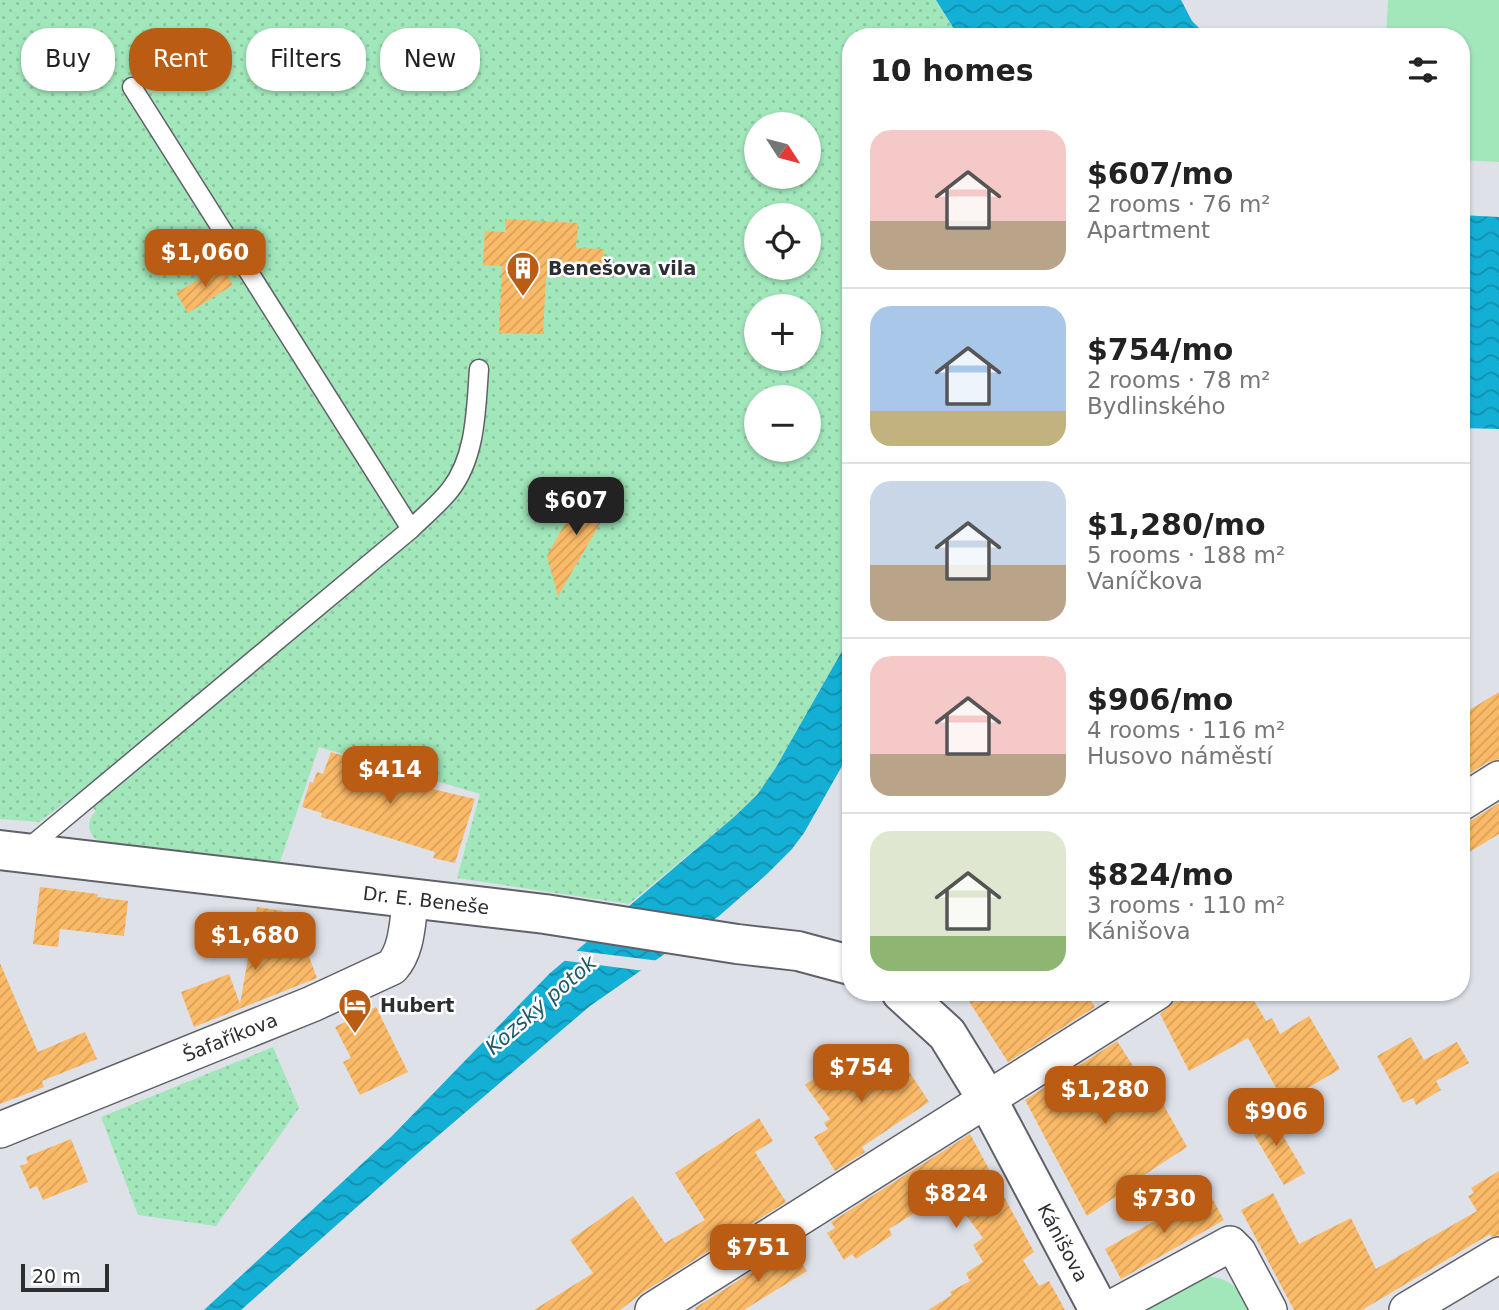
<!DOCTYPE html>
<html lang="en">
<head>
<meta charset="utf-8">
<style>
	:root { --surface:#fff; --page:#f6f6f6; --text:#222; --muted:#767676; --line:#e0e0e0; --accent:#bb5c14 }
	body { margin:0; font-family:"DejaVu Sans",sans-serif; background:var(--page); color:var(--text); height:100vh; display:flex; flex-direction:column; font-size:26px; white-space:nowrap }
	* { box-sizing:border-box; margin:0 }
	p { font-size:23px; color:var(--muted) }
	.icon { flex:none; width:38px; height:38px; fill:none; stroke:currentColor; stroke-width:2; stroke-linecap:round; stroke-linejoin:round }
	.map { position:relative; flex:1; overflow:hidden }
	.sheet { position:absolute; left:842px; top:28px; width:628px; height:973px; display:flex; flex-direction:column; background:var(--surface); border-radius:28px; box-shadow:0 2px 5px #0004 }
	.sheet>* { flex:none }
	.hud { position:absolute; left:21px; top:28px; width:665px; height:63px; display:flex; gap:14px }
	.needle { width:46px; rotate:126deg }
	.controls { position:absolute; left:744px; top:112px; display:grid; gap:14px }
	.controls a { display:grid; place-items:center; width:77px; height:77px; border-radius:50%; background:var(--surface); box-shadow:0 2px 5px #0004; font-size:35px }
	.scale { position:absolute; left:21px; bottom:18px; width:88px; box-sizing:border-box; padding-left:7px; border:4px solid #2d2e31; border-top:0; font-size:19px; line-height:24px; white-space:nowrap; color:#2d2e31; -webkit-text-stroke:5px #fff; paint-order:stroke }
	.price { position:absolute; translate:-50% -60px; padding:0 16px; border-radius:14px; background:var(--accent); color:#fff; font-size:23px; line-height:46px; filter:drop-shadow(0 2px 4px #0008) }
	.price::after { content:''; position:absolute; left:50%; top:42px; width:21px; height:16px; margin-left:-10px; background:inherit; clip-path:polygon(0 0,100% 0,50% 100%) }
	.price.selected { background:#222; color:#fff }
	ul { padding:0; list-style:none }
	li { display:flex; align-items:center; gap:21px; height:175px; padding:0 28px }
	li+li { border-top:2px solid var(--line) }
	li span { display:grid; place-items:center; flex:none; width:196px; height:140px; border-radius:21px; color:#555 }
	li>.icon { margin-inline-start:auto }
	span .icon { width:84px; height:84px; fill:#fffc; stroke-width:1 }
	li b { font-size:30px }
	h2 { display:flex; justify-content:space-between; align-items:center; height:84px; padding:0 28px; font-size:30px }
	.pill { padding:0 24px; border-radius:28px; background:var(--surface); box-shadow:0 2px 5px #0004; font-size:24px; line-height:63px }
	.pill.selected { background:var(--accent); color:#fff }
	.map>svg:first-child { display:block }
	.grass { fill:#a1e7ba }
	.park { fill:url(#park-dots); fill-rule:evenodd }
	.water { fill:url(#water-waves) }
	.pier { fill:#dfe1e9 }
	.building { fill:url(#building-hatch) }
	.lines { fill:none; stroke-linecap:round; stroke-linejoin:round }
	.service-casing { stroke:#606168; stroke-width:21 }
	.minor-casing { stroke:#606168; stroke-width:38 }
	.tertiary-casing { stroke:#606168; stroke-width:42 }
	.service { stroke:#fff; stroke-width:18 }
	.minor { stroke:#fff; stroke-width:35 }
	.tertiary { stroke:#fff; stroke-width:38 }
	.labels { text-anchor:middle; stroke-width:5; stroke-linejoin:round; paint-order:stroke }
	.poi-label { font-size:19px; font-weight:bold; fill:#2d2e31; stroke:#fff; text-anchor:start }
	.street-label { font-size:19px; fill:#2d2e31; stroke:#fff }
	.water-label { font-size:21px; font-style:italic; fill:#215768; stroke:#fff }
</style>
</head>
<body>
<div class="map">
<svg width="1499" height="1310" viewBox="0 0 1499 1310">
	<defs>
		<pattern id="park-dots" width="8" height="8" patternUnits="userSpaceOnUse" patternTransform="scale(1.75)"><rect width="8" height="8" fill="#a1e7ba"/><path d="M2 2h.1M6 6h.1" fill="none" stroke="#8bc6a0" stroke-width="1.8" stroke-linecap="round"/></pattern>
		<pattern id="water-waves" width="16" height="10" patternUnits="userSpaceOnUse" patternTransform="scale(1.75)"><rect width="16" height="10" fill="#14afd4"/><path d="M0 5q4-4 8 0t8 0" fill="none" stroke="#138fad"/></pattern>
		<pattern id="building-hatch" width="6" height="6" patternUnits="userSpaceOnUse" patternTransform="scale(1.75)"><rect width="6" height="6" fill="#fbba67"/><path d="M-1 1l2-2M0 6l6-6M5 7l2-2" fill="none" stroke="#d7a05a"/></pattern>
	</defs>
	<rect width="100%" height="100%" fill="#dfe1e9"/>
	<path class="grass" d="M1388,0H1499V162L1461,160V37H1386Z
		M1200,1276C1229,1276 1238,1287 1251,1310H1144Z"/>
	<path class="park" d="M0,0H936L959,37H850V637L775,769L757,795L734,817L629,904L457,878L480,794L319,747L280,862L99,841C87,834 86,821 96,811L78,793L39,822L0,819ZM756,124H808V177H756ZM756,215H808V268H756ZM756,306H808V359H756ZM756,397H808V450H756Z
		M273,1047L299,1108L216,1226L138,1215L101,1117Z"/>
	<path class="water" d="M936,0H1181L1192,21L1208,37H959Z
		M1461,215L1499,217V429L1461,428Z
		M850,637V752L804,833L792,849L767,874L719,916L590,1006L412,1158L241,1310H204L392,1136L549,974L734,817L757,795L775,769Z"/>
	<path class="pier" d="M571,950L660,961L645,971L559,960Z"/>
	<path class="building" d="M505,219L578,223L576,248L604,249L603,278L546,276L543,334L499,333L502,266L483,265L485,231L506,232Z
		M222,266L233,285L188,313L176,293Z
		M600,490L606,513L558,596L547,556L581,495Z
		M1499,692V759L1488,762L1461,779V715Z
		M331,752L432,783L428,788L475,799L455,863L433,858L435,852L321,817L322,813L302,807L310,782L313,783L317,772L323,774Z
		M1499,803V834L1461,857V823L1472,820Z
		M40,887L98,894L97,897L128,901L124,936L60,929L58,947L33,944Z
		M257,907L283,911L278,944L301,935L317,978L194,1027L181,992L229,974L240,1004Z
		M0,963L38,1052L85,1032L97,1059L42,1081L44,1087L0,1104Z
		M963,992H1085L1095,1007L1008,1062Z
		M1177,992H1249L1266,1021L1272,1018L1280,1034L1309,1016L1340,1069L1284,1102L1248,1038L1189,1071L1160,1014L1174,1002Z
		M376,1007L408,1072L360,1095L343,1062L351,1058L335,1027Z
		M1411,1037L1424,1060L1457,1042L1469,1063L1436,1081L1441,1090L1416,1105L1413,1098L1403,1103L1377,1056Z
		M1117,1041L1141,1078L1147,1075L1187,1147L1127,1186L1128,1188L1087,1216L1025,1100Z
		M863,1044L885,1072L890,1069L895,1076L907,1068L929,1102L862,1147L865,1152L835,1171L814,1137L828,1129L824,1123L830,1119L805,1085Z
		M1268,1111L1305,1173L1284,1185L1247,1123Z
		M759,1118L773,1141L755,1152L786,1202L642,1293L620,1310H534L593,1273L570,1240L633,1196L665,1243L705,1220L675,1173Z
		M970,1134L1034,1252L1023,1260L1039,1286L1049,1281L1065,1310H928L952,1295L950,1292L970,1281L966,1273L983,1262L973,1245L983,1238L949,1192L889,1229L892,1235L856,1259L852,1254L844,1260L827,1233L835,1228L831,1222Z
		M71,1139L88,1182L43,1200L37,1186L30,1189L20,1166L28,1163L26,1157Z
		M1499,1171V1235L1492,1237L1490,1234L1362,1310H1294L1241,1210L1273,1193L1299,1244L1351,1218L1376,1269L1477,1211L1468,1196L1474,1193L1471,1188Z
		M1208,1191L1224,1220L1121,1279L1105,1249Z
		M791,1247L807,1271L744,1310H696L695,1308Z"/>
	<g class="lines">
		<defs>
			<path id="service" d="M132,87L411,529
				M26,850L411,529C423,517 439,504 450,490C476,457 476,410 479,369"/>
			<g id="minor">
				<path d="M1461,803L1499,779"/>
				<path id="s1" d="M0,1130L312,1004L392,967C408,949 407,921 411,898"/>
				<path d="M653,1310L1157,992"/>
				<path d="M1108,1310L1230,1244L1238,1252L1269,1310"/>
				<path d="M1407,1310L1499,1255"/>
			</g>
			<g id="tertiary">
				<path id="s2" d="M0,850L545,914L737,944L798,951L850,965"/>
				<path id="s3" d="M901,992L947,1034L987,1099L1099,1310"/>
			</g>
		</defs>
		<use href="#service" class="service-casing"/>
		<use href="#minor" class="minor-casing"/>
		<use href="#tertiary" class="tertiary-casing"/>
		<use href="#service" class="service"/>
		<use href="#minor" class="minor"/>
		<use href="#tertiary" class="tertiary"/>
	</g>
	<defs>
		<symbol id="building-pin" viewBox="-11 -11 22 30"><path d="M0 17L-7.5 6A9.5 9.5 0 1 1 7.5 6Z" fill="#bb5c14" stroke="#fff"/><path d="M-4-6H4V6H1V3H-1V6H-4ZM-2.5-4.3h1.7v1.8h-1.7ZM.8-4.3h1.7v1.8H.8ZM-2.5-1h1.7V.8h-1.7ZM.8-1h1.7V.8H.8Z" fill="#fff"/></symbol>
		<symbol id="hotel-pin" viewBox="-11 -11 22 30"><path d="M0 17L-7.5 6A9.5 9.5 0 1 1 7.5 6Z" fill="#bb5c14" stroke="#fff"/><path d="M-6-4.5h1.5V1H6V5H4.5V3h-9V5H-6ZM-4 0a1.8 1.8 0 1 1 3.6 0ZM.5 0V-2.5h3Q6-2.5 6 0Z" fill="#fff"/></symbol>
	</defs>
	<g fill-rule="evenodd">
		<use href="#building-pin" x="504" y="249" width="38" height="52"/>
		<use href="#hotel-pin" x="336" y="986" width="38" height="52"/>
	</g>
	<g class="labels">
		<g class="poi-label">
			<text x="548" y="275">Benešova vila</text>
			<text x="380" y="1012">Hubert</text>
		</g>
		<g class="street-label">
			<text dy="7" stroke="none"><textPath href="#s2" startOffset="429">Dr. E. Beneše</textPath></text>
			<text dy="7" stroke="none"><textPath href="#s1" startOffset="248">Šafaříkova</textPath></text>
			<text dy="7" stroke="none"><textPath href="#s3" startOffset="301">Kánišova</textPath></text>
		</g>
		<g class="water-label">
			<text transform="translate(541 1005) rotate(-41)" y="7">Kozský potok</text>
		</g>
	</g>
</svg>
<div class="controls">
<a><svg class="needle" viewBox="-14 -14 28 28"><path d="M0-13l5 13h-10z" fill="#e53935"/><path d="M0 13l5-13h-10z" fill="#767676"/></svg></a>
<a><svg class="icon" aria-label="locate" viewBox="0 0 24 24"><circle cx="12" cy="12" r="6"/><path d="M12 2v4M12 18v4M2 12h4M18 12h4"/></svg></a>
<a>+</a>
<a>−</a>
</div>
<div class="scale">20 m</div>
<b class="price" style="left:205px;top:289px">$1,060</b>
<b class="price selected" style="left:576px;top:537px">$607</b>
<b class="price" style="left:390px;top:806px">$414</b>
<b class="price" style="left:255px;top:972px">$1,680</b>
<b class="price" style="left:861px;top:1104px">$754</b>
<b class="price" style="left:1105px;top:1126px">$1,280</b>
<b class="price" style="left:1276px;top:1148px">$906</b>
<b class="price" style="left:956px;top:1230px">$824</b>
<b class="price" style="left:1164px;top:1235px">$730</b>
<b class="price" style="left:758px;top:1284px">$751</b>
<div class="hud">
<a class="pill">Buy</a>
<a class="pill selected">Rent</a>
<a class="pill">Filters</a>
<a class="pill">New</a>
</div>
<section class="sheet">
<h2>10 homes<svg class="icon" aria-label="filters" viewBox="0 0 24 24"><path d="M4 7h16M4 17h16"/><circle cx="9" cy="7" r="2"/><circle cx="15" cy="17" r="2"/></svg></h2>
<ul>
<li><span style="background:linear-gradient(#f6c9c9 65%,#b9a48a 0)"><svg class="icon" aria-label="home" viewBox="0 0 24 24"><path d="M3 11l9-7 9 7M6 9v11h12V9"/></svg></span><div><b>$607/mo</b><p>2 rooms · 76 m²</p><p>Apartment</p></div></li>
<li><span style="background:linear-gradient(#a9c7e8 75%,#c2b280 0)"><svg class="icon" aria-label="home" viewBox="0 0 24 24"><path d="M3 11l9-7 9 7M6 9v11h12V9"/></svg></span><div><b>$754/mo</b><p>2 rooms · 78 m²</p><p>Bydlinského</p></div></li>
<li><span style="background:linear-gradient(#c9d6e8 60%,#b9a48a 0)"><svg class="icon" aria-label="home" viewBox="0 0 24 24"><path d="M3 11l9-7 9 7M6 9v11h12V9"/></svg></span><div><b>$1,280/mo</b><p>5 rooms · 188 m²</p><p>Vaníčkova</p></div></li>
<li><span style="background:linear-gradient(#f6c9c9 70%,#b9a48a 0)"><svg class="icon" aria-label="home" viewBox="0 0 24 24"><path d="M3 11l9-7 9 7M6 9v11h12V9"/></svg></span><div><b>$906/mo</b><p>4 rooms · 116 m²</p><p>Husovo náměstí</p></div></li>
<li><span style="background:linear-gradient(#dfe7d0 75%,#8fb573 0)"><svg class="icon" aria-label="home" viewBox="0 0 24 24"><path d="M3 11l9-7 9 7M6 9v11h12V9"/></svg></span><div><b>$824/mo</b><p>3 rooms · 110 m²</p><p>Kánišova</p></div></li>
</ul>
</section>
</div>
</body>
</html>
